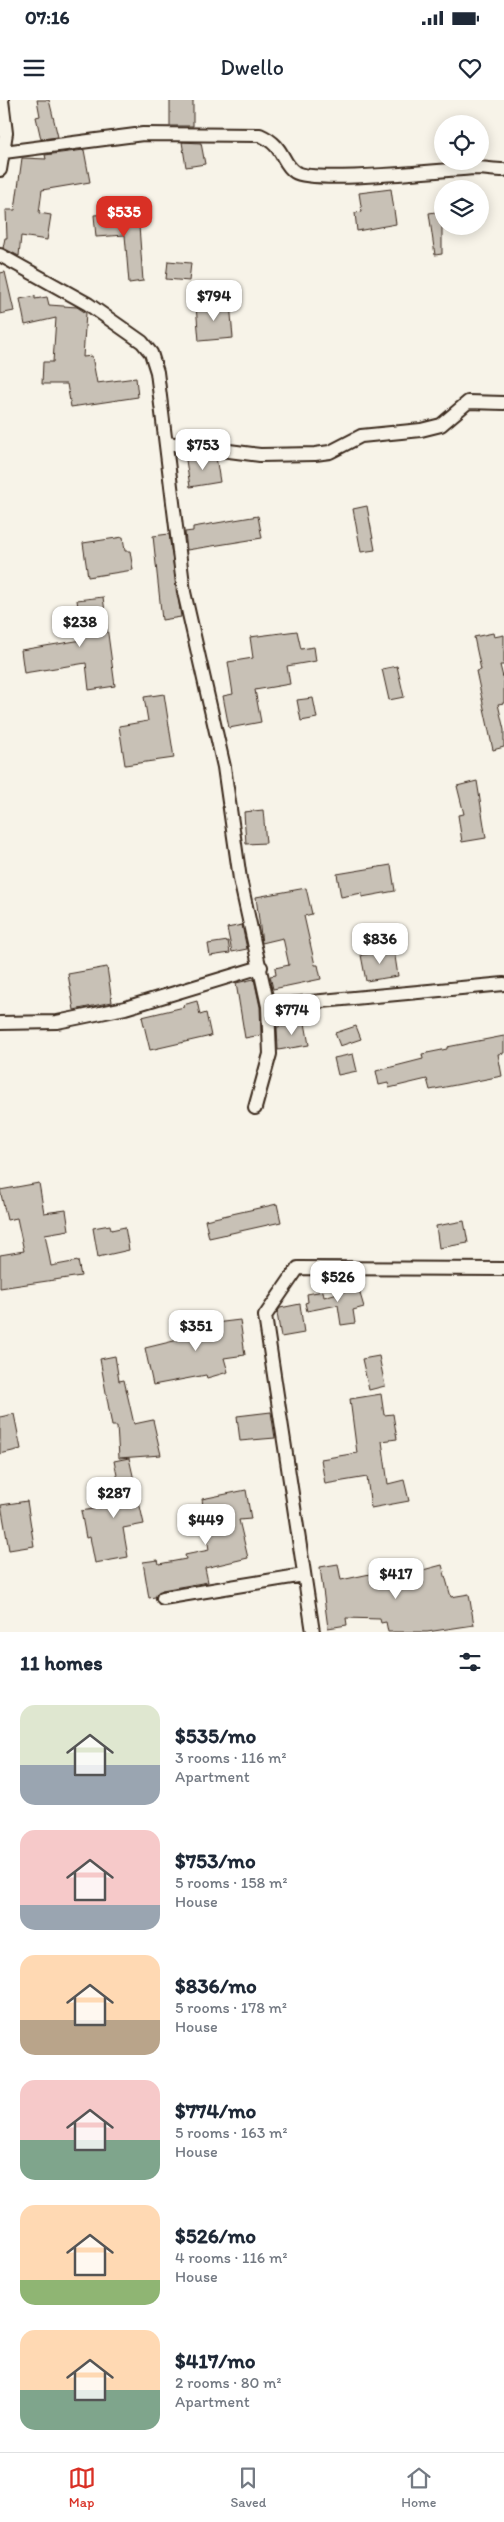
<!DOCTYPE html>
<html lang="en">
<head>
<meta charset="utf-8">
<style>
	:root { --surface:#fff; --page:#f6f6f7; --text:#1f2937; --muted:#747a83; --line:#e0e1e3; --accent:#d93025 }
	body { margin:0; font-family:Itim,sans-serif; background:var(--page); color:var(--text); height:100vh; display:flex; flex-direction:column; font-size:19px; white-space:nowrap }
	* { box-sizing:border-box; margin:0 }
	p { font-size:16px; color:var(--muted) }
	.icon { flex:none; width:28px; height:28px; fill:none; stroke:currentColor; stroke-width:2; stroke-linecap:round; stroke-linejoin:round }
	.map { position:relative; height:1532px; overflow:hidden }
	.side { display:flex; flex-direction:column; background:var(--surface); flex:1 }
	.side>* { flex:none }
	.controls { position:absolute; left:434px; top:15px; display:grid; gap:10px }
	.controls a { display:grid; place-items:center; width:55px; height:55px; border-radius:50%; background:var(--surface); box-shadow:0 2px 12px #0003; font-size:25px }
	.price { position:absolute; translate:-50% -42px; padding:0 11px; border-radius:10px; background:#fff; color:#222; font-size:16px; line-height:32px; filter:drop-shadow(0 1px 2px #0008) }
	.price::after { content:''; position:absolute; left:50%; top:30px; width:15px; height:11px; margin-left:-8px; background:inherit; clip-path:polygon(0 0,100% 0,50% 100%) }
	.price.on { background:var(--accent); color:#fff }
	ul { padding:0; list-style:none }
	li { display:flex; align-items:center; gap:15px; height:125px; padding:0 20px }
	li span { display:grid; place-items:center; flex:none; width:140px; height:100px; border-radius:15px; color:#555 }
	li>.icon { margin-inline-start:auto }
	span .icon { width:60px; height:60px; fill:#fffc; stroke-width:1 }
	li b { font-size:21px }
	h2 { display:flex; justify-content:space-between; align-items:center; height:60px; padding:0 20px; font-size:21px }
	.status { display:flex; justify-content:space-between; align-items:center; height:35px; padding:0 25px; background:var(--surface); direction:ltr }
	.status svg { height:14px; fill:currentColor }
	header { display:flex; justify-content:space-between; align-items:center; height:65px; padding:0 20px; background:var(--surface); font-size:22px; font-weight:600 }
	.menu { display:flex; justify-content:space-around; align-items:center; height:70px; border-top:1px solid var(--line); background:var(--surface); font-size:14px; color:var(--muted) }
	.menu a { display:grid; justify-items:center; gap:2px }
	.menu .on { color:var(--accent) }
	.map>svg:first-child { display:block }
	.building { fill:#c8c1b6; stroke:#3b2a1e }
	.lines { fill:none; stroke-linecap:round; stroke-linejoin:round }
	.street-casing { stroke:#3b2a1e; stroke-width:16 }
	.street { stroke:#f7f3e8; stroke-width:12 }
</style>
</head>
<body>
<div class="status"><b>07:16</b><svg viewBox="0 0 49 12"><path d="M0 12V9h3v3zM5 12V6h3v6zM10 12V3h3v9zM15 12V0h3v12zM26 1h20v11H26zM47 4h2v5h-2z"/></svg></div>
<header><svg class="icon" aria-label="menu" viewBox="0 0 24 24"><path d="M4 6h16M4 12h16M4 18h16"/></svg>Dwello<svg class="icon" aria-label="heart" viewBox="0 0 24 24"><path d="M12 20l-8-8c-3-5 5-10 8-4 3-6 11-1 8 4z"/></svg></header>
<div class="map">
<svg width="504" height="1532" viewBox="0 0 504 1532">
	<rect width="100%" height="100%" fill="#f7f3e8"/>
	<filter id="ink" filterUnits="userSpaceOnUse"><feTurbulence type="fractalNoise" baseFrequency=".02" numOctaves="2"/><feDisplacementMap in="SourceGraphic" scale="10" xChannelSelector="R" yChannelSelector="G"/><feConvolveMatrix kernelMatrix="1 2 1 2 8 2 1 2 1" color-interpolation-filters="sRGB"/></filter>
	<g filter="url(#ink)">
		<path class="building" d="M37,0H49L58,37L41,39L36,17L40,16Z
			M170,0H193V26H170Z
			M182,42L201,43L205,64L186,67Z
			M84,50L90,82L42,90L39,113L51,115L47,140L21,136L19,156L3,148L5,138H7L6,110H15L22,58L46,59L45,55Z
			M391,89L396,124L357,131L355,113L362,112L359,93Z
			M442,111V154L435,155L429,113Z
			M138,112L143,181L129,183L125,135L96,137L94,115Z
			M168,161L191,163L189,181L166,179Z
			M5,172L14,211L0,214V173Z
			M35,196V199L47,197L49,205L77,207L86,213L83,257L92,256L97,283L136,278L138,297L71,307L67,284H42L43,262H53L56,218L25,225L20,199Z
			M230,203L233,238L199,241L196,206Z
			M206,356L216,357L220,382L190,387L186,360Z
			M367,406L375,450L361,452L353,409Z
			M258,416L262,438L187,450L185,432L193,431V427Z
			M169,434L181,517L162,520L153,436Z
			M123,437L125,451H130L133,470L88,477L83,443Z
			M103,497L115,586L89,590L86,563L24,573L21,550L82,540L77,500Z
			M297,531L301,549L314,547L316,561L287,566L290,584L255,590L261,622L229,628L223,596L233,594L228,562L253,558L250,537Z
			M493,533L494,537L504,535V565H500L504,581V603L498,604L504,630V647L493,650L476,571L481,570L474,537Z
			M397,566L404,597L389,600L382,569Z
			M164,594L174,658L125,665L119,626L148,621L144,597Z
			M313,598L317,618L301,621L297,600Z
			M477,681L486,738L462,742L458,715L464,714L457,686Z
			M263,710L266,743L246,744L244,712Z
			M391,765L395,791L362,797V793L341,797L337,774Z
			M306,788L312,814L304,816L315,865H318L321,879L273,889L270,876L276,875L275,868L289,865L283,838L262,843L256,797Z
			M242,825L247,849L232,852L227,828Z
			M228,841L230,853L210,856L208,844Z
			M394,850L398,876L366,881L361,855Z
			M107,867L112,902L74,910L68,874Z
			M254,879L260,907L261,935L245,938L236,883Z
			M197,901L200,915L206,913L211,936L150,950L142,917L184,907L183,905Z
			M305,923L309,945L278,950L277,927Z
			M356,926L361,939L340,946L335,933Z
			M504,936V953L498,954L502,976L430,990L427,979L389,988L388,983L379,985L376,971L423,959L422,954L447,949V947Z
			M353,954L357,971L338,975L334,958Z
			M39,1083L44,1113L66,1110L69,1130L45,1134L51,1166L78,1161L81,1176L0,1188V1155L24,1151L17,1118L7,1120L0,1090Z
			M277,1104L281,1122L209,1138L205,1120Z
			M464,1121L468,1143L439,1148L436,1126Z
			M110,1125L111,1130L125,1127L129,1150L98,1157L93,1128Z
			M358,1187L364,1207L353,1210L355,1223L341,1225L338,1205L307,1211L305,1203L308,1202L307,1194L323,1191L324,1197Z
			M300,1204L304,1233L281,1237L277,1213L280,1208Z
			M240,1220L245,1255L224,1258L228,1272L207,1278L206,1275L153,1285L145,1248L178,1240L174,1226L187,1223L189,1230L215,1223Z
			M115,1256L119,1281L124,1280L134,1324L153,1320L161,1355L119,1358L117,1326H112L100,1259Z
			M379,1256L385,1286L369,1290L362,1259Z
			M381,1294L384,1315L393,1314L397,1339L382,1341L388,1384L404,1380L409,1401L371,1408L367,1377L325,1384L321,1359L357,1353L350,1299Z
			M271,1312L275,1338L240,1341L237,1316Z
			M14,1314L21,1349L0,1354V1317Z
			M129,1358L144,1424L123,1428L128,1457L95,1463L90,1437L86,1438L81,1411L123,1404L114,1361Z
			M246,1390L251,1419L239,1420L248,1458L205,1468L208,1482L162,1490L155,1497L149,1498L143,1462L158,1460L159,1464L186,1459L185,1455L209,1450L202,1399Z
			M27,1401L34,1446L9,1450L1,1405Z
			M338,1464L341,1480L418,1464L419,1471L442,1465L451,1497L469,1494L474,1525L427,1532H388L386,1522L381,1523L380,1519L346,1518L347,1525L328,1528L320,1467Z"/>
		<g class="lines">
			<defs>
				<path id="street" d="M4,52L143,34L260,35C285,46 281,63 295,72C314,84 444,70 474,68C484,68 494,70 504,70
					M0,70L6,33L2,0
					M0,155L88,204L142,242L151,253L157,272L184,492L224,667L240,779L268,906L270,954L255,1008
					M167,343L260,355L315,354L330,352L361,336L421,330L441,325L468,302L504,303
					M268,906L504,884
					M0,923L57,922L125,908L261,867
					M163,1498L304,1475
					M313,1532L265,1216L298,1168L504,1169"/>
			</defs>
			<use href="#street" class="street-casing"/>
			<use href="#street" class="street"/>
		</g>
	</g>
</svg>
<div class="controls">
<a><svg class="icon" aria-label="locate" viewBox="0 0 24 24"><circle cx="12" cy="12" r="6"/><path d="M12 2v4M12 18v4M2 12h4M18 12h4"/></svg></a>
<a><svg class="icon" aria-label="layers" viewBox="0 0 24 24"><path d="M12 4l9 5-9 5-9-5zM3 14l9 5 9-5"/></svg></a>
</div>
<b class="price on" style="left:124px;top:138px">$535</b>
<b class="price" style="left:214px;top:222px">$794</b>
<b class="price" style="left:203px;top:371px">$753</b>
<b class="price" style="left:80px;top:548px">$238</b>
<b class="price" style="left:380px;top:865px">$836</b>
<b class="price" style="left:292px;top:936px">$774</b>
<b class="price" style="left:338px;top:1203px">$526</b>
<b class="price" style="left:196px;top:1252px">$351</b>
<b class="price" style="left:114px;top:1419px">$287</b>
<b class="price" style="left:206px;top:1446px">$449</b>
<b class="price" style="left:396px;top:1500px">$417</b>
</div>
<section class="side">
<h2>11 homes<svg class="icon" aria-label="filters" viewBox="0 0 24 24"><path d="M4 7h16M4 17h16"/><circle cx="9" cy="7" r="2"/><circle cx="15" cy="17" r="2"/></svg></h2>
<ul>
<li><span style="background:linear-gradient(#dfe7d0 60%,#9aa5b1 0)"><svg class="icon" aria-label="home" viewBox="0 0 24 24"><path d="M3 11l9-7 9 7M6 9v11h12V9"/></svg></span><div><b>$535/mo</b><p>3 rooms · 116 m²</p><p>Apartment</p></div></li>
<li><span style="background:linear-gradient(#f6c9c9 75%,#9aa5b1 0)"><svg class="icon" aria-label="home" viewBox="0 0 24 24"><path d="M3 11l9-7 9 7M6 9v11h12V9"/></svg></span><div><b>$753/mo</b><p>5 rooms · 158 m²</p><p>House</p></div></li>
<li><span style="background:linear-gradient(#ffd9b3 65%,#b9a48a 0)"><svg class="icon" aria-label="home" viewBox="0 0 24 24"><path d="M3 11l9-7 9 7M6 9v11h12V9"/></svg></span><div><b>$836/mo</b><p>5 rooms · 178 m²</p><p>House</p></div></li>
<li><span style="background:linear-gradient(#f6c9c9 60%,#7fa58c 0)"><svg class="icon" aria-label="home" viewBox="0 0 24 24"><path d="M3 11l9-7 9 7M6 9v11h12V9"/></svg></span><div><b>$774/mo</b><p>5 rooms · 163 m²</p><p>House</p></div></li>
<li><span style="background:linear-gradient(#ffd9b3 75%,#8fb573 0)"><svg class="icon" aria-label="home" viewBox="0 0 24 24"><path d="M3 11l9-7 9 7M6 9v11h12V9"/></svg></span><div><b>$526/mo</b><p>4 rooms · 116 m²</p><p>House</p></div></li>
<li><span style="background:linear-gradient(#ffd9b3 60%,#7fa58c 0)"><svg class="icon" aria-label="home" viewBox="0 0 24 24"><path d="M3 11l9-7 9 7M6 9v11h12V9"/></svg></span><div><b>$417/mo</b><p>2 rooms · 80 m²</p><p>Apartment</p></div></li>
</ul>
</section>
<nav class="menu">
<a class="on"><svg class="icon" aria-label="map" viewBox="0 0 24 24"><path d="M3 6l6-2 6 2 6-2v14l-6 2-6-2-6 2zM9 4v14M15 6v14"/></svg>Map</a>
<a><svg class="icon" aria-label="saved" viewBox="0 0 24 24"><path d="M7 4h10v16l-5-4-5 4z"/></svg>Saved</a>
<a><svg class="icon" aria-label="home" viewBox="0 0 24 24"><path d="M3 11l9-7 9 7M6 9v11h12V9"/></svg>Home</a>
</nav>
</body>
</html>
